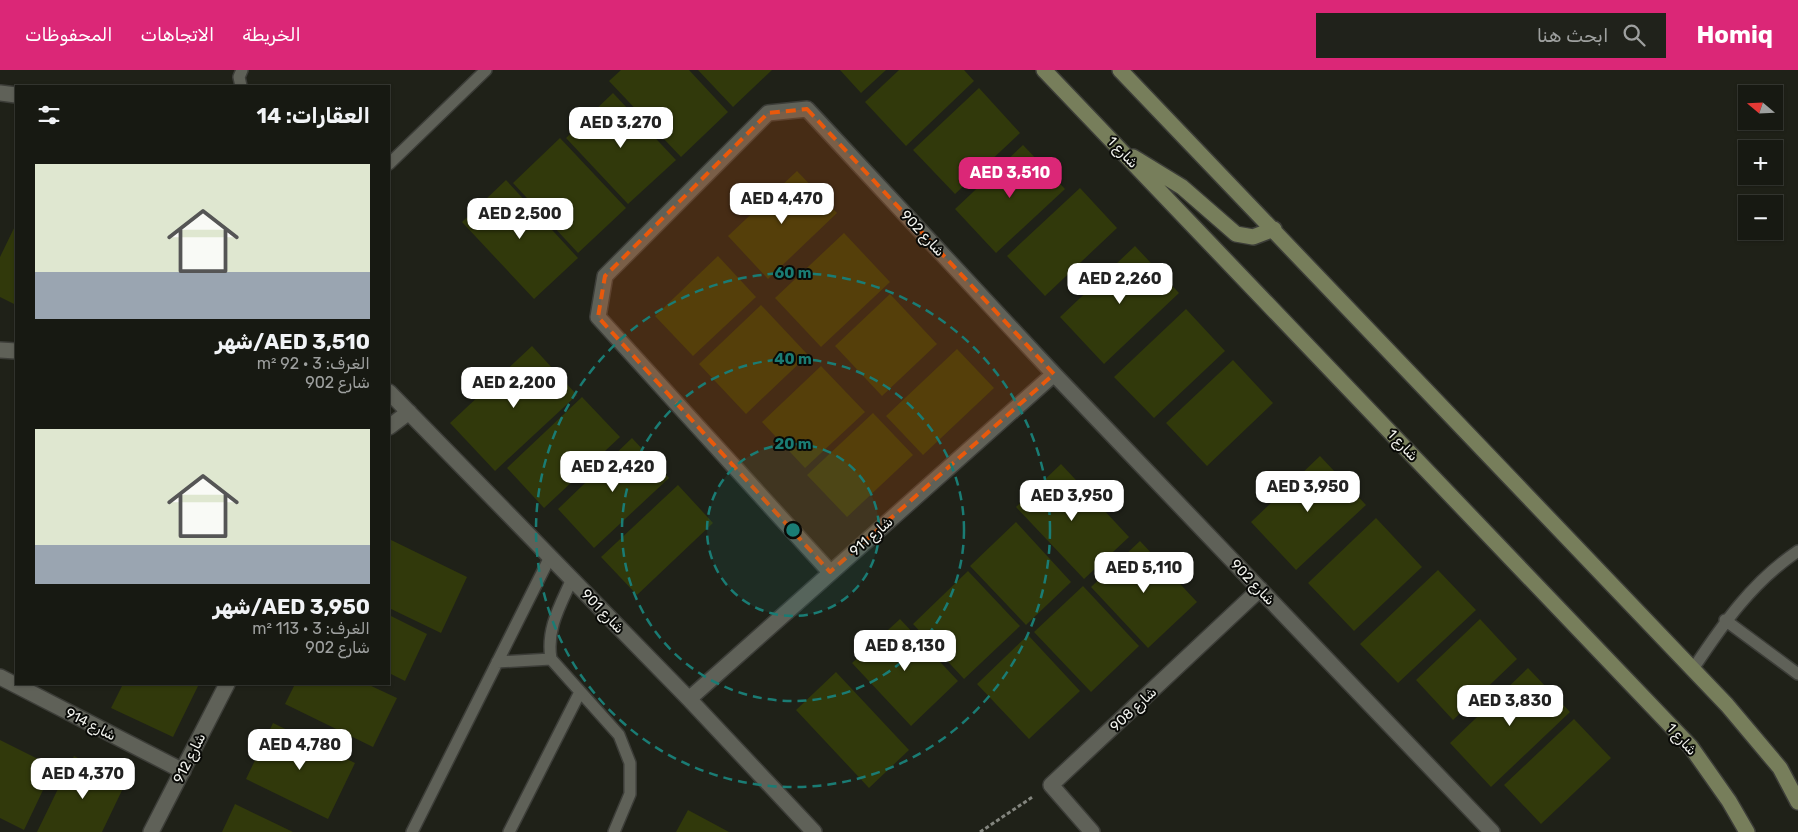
<!DOCTYPE html>
<html lang="ar">
<head>
<meta charset="utf-8">
<style>
	:root { --surface:#171912; --page:#20221b; --text:#f1f3f6; --muted:#9ea09f; --line:#363832; --accent:#db2777 }
	body { margin:0; font-family:Rubik,"Noto Naskh Arabic",sans-serif; background:var(--page); color:var(--text); direction:rtl; height:100vh; display:flex; flex-direction:column; font-size:19px; white-space:nowrap }
	* { box-sizing:border-box; margin:0 }
	p { font-size:16px; color:var(--muted) }
	.icon { flex:none; width:28px; height:28px; fill:none; stroke:currentColor; stroke-width:2; stroke-linecap:round; stroke-linejoin:round }
	.map { position:relative; flex:1; overflow:hidden; direction:ltr }
	.panel { position:absolute; left:15px; top:15px; width:375px; height:600px; display:flex; flex-direction:column; background:var(--surface); border-radius:0px; box-shadow:0 1px 4px #0004,0 0 0 1px var(--line); direction:rtl }
	.panel>* { flex:none }
	.needle { width:32px; rotate:289deg }
	.controls { position:absolute; left:1738px; top:15px; display:grid; gap:10px }
	.controls a { display:grid; place-items:center; width:45px; height:45px; border-radius:0px; background:var(--surface); box-shadow:0 1px 4px #0004,0 0 0 1px var(--line); font-size:25px }
	.price { position:absolute; translate:-50% -42px; padding:0 11px; border-radius:10px; background:#fff; color:#222; font-size:16px; line-height:32px; filter:drop-shadow(0 1px 2px #0008) }
	.price::after { content:''; position:absolute; left:50%; top:30px; width:15px; height:11px; margin-left:-8px; background:inherit; clip-path:polygon(0 0,100% 0,50% 100%) }
	.price.selected { background:var(--accent); color:#fff }
	ul { padding:0; list-style:none }
	li { display:grid; align-content:center; gap:10px; height:265px; padding:0 20px }
	li span { display:grid; place-items:center; height:155px; border-radius:0px; color:#555 }
	li>.icon { margin-inline-start:auto }
	span .icon { width:90px; height:90px; fill:#fffc; stroke-width:1 }
	li b { font-size:21px }
	h2 { display:flex; justify-content:space-between; align-items:center; height:60px; padding:0 20px; font-size:21px }
	header { display:flex; align-items:center; gap:30px; box-sizing:border-box; height:70px; padding:0 25px; background:var(--accent); color:#fff }
	header strong { font-size:24px }
	nav { display:flex; gap:28px; margin-inline-start:auto; font-size:18px }
	.search { width:350px; height:45px; background:var(--page); display:flex; align-items:center; gap:12px; box-sizing:border-box; padding:0 18px; border-radius:0px; color:var(--muted); font-size:19px }
	.map>svg:first-child { display:block }
	.building { fill:#31390b }
	.lines { fill:none; stroke-linecap:round; stroke-linejoin:round }
	.lane-casing { stroke:#3c3d38; stroke-width:14 }
	.street-casing { stroke:#3c3d38; stroke-width:18 }
	.secondary-casing { stroke:#3c3d38; stroke-width:18 }
	.path { stroke:#83857e; stroke-width:3; stroke-dasharray:4 2.5; stroke-linecap:butt }
	.lane { stroke:#5f6158; stroke-width:11 }
	.street { stroke:#5f6158; stroke-width:15 }
	.secondary { stroke:#777e5b; stroke-width:15 }
	.marked { fill:#e8590c; fill-opacity:0.2; stroke:#e8590c; stroke-width:4; stroke-dasharray:10 6; stroke-linejoin:round }
	.ring { fill:none; stroke:#1a7c74; stroke-width:2.5; stroke-dasharray:9 6 }
	.labels { text-anchor:middle; stroke-width:4; stroke-linejoin:round; paint-order:stroke }
	.street-label { font-size:14px; fill:#f3f4ef; stroke:#090a07 }
	.centre { fill:#1a7c74; stroke:#090a07; stroke-width:2.5 }
	.ring-label { font-size:15px; text-anchor:middle; font-weight:bold; fill:#1a7c74; stroke:#090a07; stroke-width:4; stroke-linejoin:round; paint-order:stroke }
</style>
</head>
<body>
<header>
<strong>Homiq</strong>
<div class="search"><svg class="icon" aria-label="search" viewBox="0 0 24 24"><circle cx="10" cy="10" r="6"/><path d="M15 15l6 6"/></svg>ابحث هنا</div>
<nav><a>الخريطة</a><a>الاتجاهات</a><a>المحفوظات</a></nav>
</header>
<div class="map">
<svg width="1798" height="762" viewBox="0 0 1798 762">
	<rect width="100%" height="100%" fill="#1f2118"/>
	<path class="building" d="M621,0H689L728,42L681,87L609,11Z
		M698,0H772L733,37Z
		M840,0H886L861,23Z
		M899,0H964L974,11L906,76L865,32Z
		M979,18L1020,63L955,124L913,80Z
		M613,23L676,90L628,134L566,68Z
		M560,68L626,138L578,183L513,113Z
		M1023,75L1065,119L996,183L955,139Z
		M797,101L837,143L768,209L728,166Z
		M506,110L578,188L534,229L462,152Z
		M1080,118L1117,158L1045,226L1007,186Z
		M16,154V235L0,227V187Z
		M844,163L890,212L821,277L775,228Z
		M1135,176L1179,223L1104,294L1060,247Z
		M718,186L756,227L693,286L655,246Z
		M890,224L937,274L882,326L835,276Z
		M761,235L808,285L746,344L699,294Z
		M1186,239L1225,281L1154,348L1114,307Z
		M532,276L577,325L495,401L450,353Z
		M957,279L994,318L923,385L886,346Z
		M1233,290L1273,333L1207,396L1166,353Z
		M821,296L865,342L805,398L762,352Z
		M582,327L620,367L544,438L507,398Z
		M873,343L913,385L847,447L807,405Z
		M632,368L669,408L594,478L558,439Z
		M1320,386L1366,435L1296,500L1251,452Z
		M1061,394L1129,467L1084,509L1016,437Z
		M678,415L713,453L637,525L601,487Z
		M1376,448L1422,497L1354,561L1308,513Z
		M1016,452L1071,512L1026,555L970,496Z
		M389,469L467,507L441,563L389,538Z
		M1140,471L1197,532L1148,578L1091,517Z
		M1438,500L1476,540L1398,613L1360,574Z
		M968,501L1020,556L964,609L913,554Z
		M1083,516L1139,576L1091,622L1034,562Z
		M389,545L427,564L405,611L389,603Z
		M900,549L958,611L911,656L852,593Z
		M1480,549L1517,589L1453,650L1416,610Z
		M1028,565L1080,621L1029,669L977,614Z
		M1528,598L1570,642L1491,717L1450,673Z
		M836,602L909,680L869,718L796,640Z
		M123,614H199L173,667L111,638Z
		M295,614H367L397,628L373,677L285,634Z
		M1574,649L1611,688L1541,754L1504,715Z
		M273,653L355,693L328,749L246,709Z
		M0,670L54,697L24,760L0,748Z
		M74,686L126,712L102,762H37Z
		M235,734L293,762H222Z
		M688,740L729,762H676Z"/>
	<g class="lines">
		<defs>
			<path id="lane" d="M241,16L239,7L242,0
				M389,94L486,0
				M572,509C560,536 546,559 551,589L619,665L630,693V724L614,762
				M1725,550L1798,604
				M497,592L551,589
				M1693,599C1723,554 1752,512 1798,481
				M412,762L550,487
				M509,762L580,622"/>
			<path id="street" d="M0,23L16,25
				M0,280L16,281
				M389,322L689,629L814,762
				M389,357L409,342
				M830,502L598,247L605,206L768,43L807,39L1054,304L1492,762
				M0,607L183,701
				M689,629L1054,304
				M151,762L227,614
				M1092,762L1051,715L1260,519"/>
			<path id="secondary" d="M1044,0L1691,677L1729,731L1747,762
				M1120,0L1727,635L1780,698L1798,732
				M1133,87L1182,117L1236,164L1253,167L1274,159"/>
		</defs>
		<use href="#lane" class="lane-casing"/>
		<use href="#street" class="street-casing"/>
		<use href="#secondary" class="secondary-casing"/>
		<path class="path" d="M980,762L1034,726"/>
		<use href="#lane" class="lane"/>
		<use href="#street" class="street"/>
		<use href="#secondary" class="secondary"/>
	</g>
	<path class="marked" d="M807,39L1054,304L830,502L598,247L605,206L768,43Z"/>
	<circle cx="793" cy="460" r="86" fill="#1a7c74" fill-opacity=".12"/>
	<g class="ring">
		<circle cx="793" cy="460" r="86"/>
		<circle cx="793" cy="460" r="171"/>
		<circle cx="793" cy="460" r="257"/>
	</g>
	<g class="labels">
		<g class="street-label">
			<text transform="translate(1123 82) rotate(46)" y="5">شارع 1</text>
			<text transform="translate(923 163) rotate(47)" y="5">شارع 902</text>
			<text transform="translate(1403 375) rotate(46)" y="5">شارع 1</text>
			<text transform="translate(871 466) rotate(-41)" y="5">شارع 911</text>
			<text transform="translate(1253 512) rotate(46)" y="5">شارع 902</text>
			<text transform="translate(603 541) rotate(46)" y="5">شارع 901</text>
			<text transform="translate(1133 639) rotate(-43)" y="5">شارع 908</text>
			<text transform="translate(91 654) rotate(27)" y="5">شارع 914</text>
			<text transform="translate(1682 669) rotate(48)" y="5">شارع 1</text>
			<text transform="translate(189 688) rotate(-63)" y="5">شارع 912</text>
		</g>
	</g>
	<circle cx="793" cy="460" r="8" class="centre"/>
	<g class="ring-label">
		<text x="793" y="208">60 m</text>
		<text x="793" y="294">40 m</text>
		<text x="793" y="379">20 m</text>
	</g>
</svg>
<div class="controls">
<a><svg class="needle" viewBox="-14 -14 28 28"><path d="M0-13l5 13h-10z" fill="#e53935"/><path d="M0 13l5-13h-10z" fill="#9ea09f"/></svg></a>
<a>+</a>
<a>−</a>
</div>
<b class="price" style="left:621px;top:79px">AED 3,270</b>
<b class="price selected" style="left:1010px;top:129px">AED 3,510</b>
<b class="price" style="left:782px;top:155px">AED 4,470</b>
<b class="price" style="left:520px;top:170px">AED 2,500</b>
<b class="price" style="left:1120px;top:235px">AED 2,260</b>
<b class="price" style="left:514px;top:339px">AED 2,200</b>
<b class="price" style="left:613px;top:423px">AED 2,420</b>
<b class="price" style="left:1308px;top:443px">AED 3,950</b>
<b class="price" style="left:1072px;top:452px">AED 3,950</b>
<b class="price" style="left:1144px;top:524px">AED 5,110</b>
<b class="price" style="left:905px;top:602px">AED 8,130</b>
<b class="price" style="left:1510px;top:657px">AED 3,830</b>
<b class="price" style="left:300px;top:701px">AED 4,780</b>
<b class="price" style="left:83px;top:730px">AED 4,370</b>
<section class="panel">
<h2>العقارات: 14<svg class="icon" aria-label="filters" viewBox="0 0 24 24"><path d="M4 7h16M4 17h16"/><circle cx="9" cy="7" r="2"/><circle cx="15" cy="17" r="2"/></svg></h2>
<ul>
<li><span style="background:linear-gradient(#dfe7d0 70%,#9aa5b1 0)"><svg class="icon" aria-label="home" viewBox="0 0 24 24"><path d="M3 11l9-7 9 7M6 9v11h12V9"/></svg></span><div><b>AED 3,510/شهر</b><p>الغرف: 3 · 92 m²</p><p>شارع 902</p></div></li>
<li><span style="background:linear-gradient(#dfe7d0 75%,#9aa5b1 0)"><svg class="icon" aria-label="home" viewBox="0 0 24 24"><path d="M3 11l9-7 9 7M6 9v11h12V9"/></svg></span><div><b>AED 3,950/شهر</b><p>الغرف: 3 · 113 m²</p><p>شارع 902</p></div></li>
</ul>
</section>
</div>
</body>
</html>
